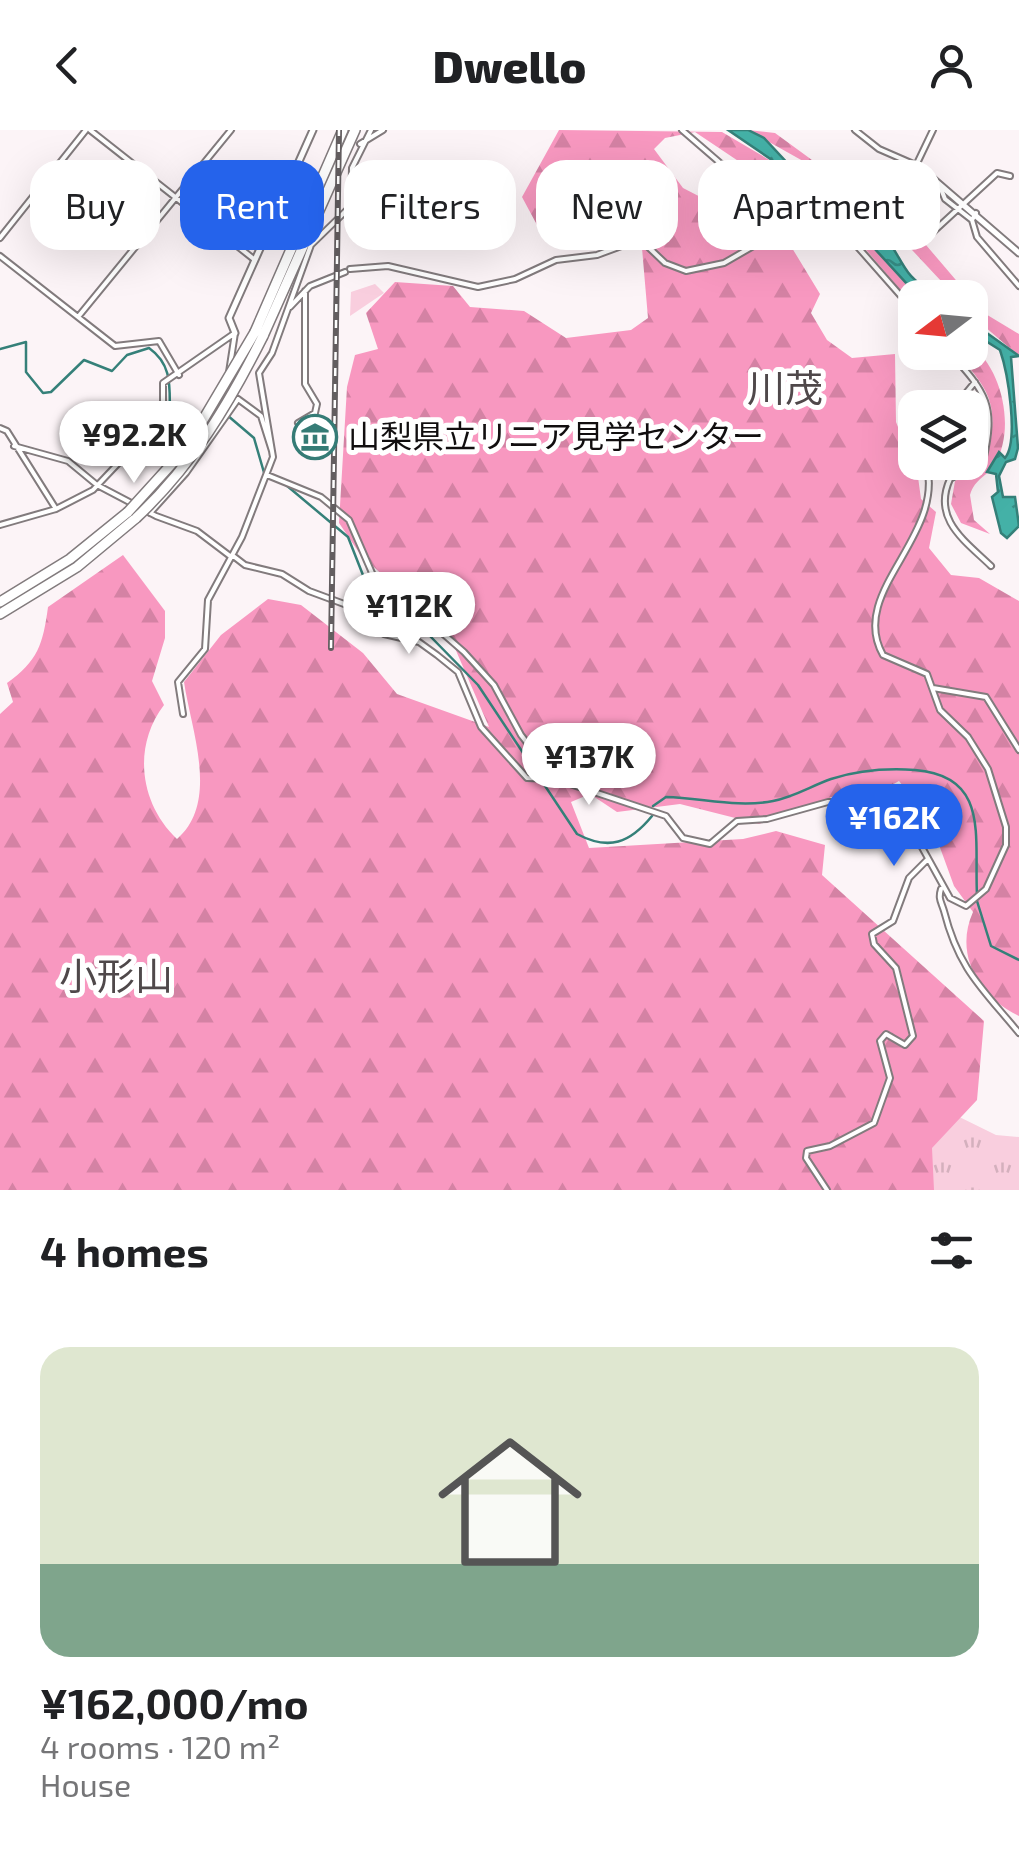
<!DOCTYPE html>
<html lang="en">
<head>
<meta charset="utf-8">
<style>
	:root { --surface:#fff; --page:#f2f2f2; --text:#202124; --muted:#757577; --line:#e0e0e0; --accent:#2563eb }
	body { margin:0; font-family:"Exo 2","Noto Sans JP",sans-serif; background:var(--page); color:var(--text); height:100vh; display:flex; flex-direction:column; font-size:38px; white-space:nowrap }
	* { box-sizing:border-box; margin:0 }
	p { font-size:32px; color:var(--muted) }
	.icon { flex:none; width:55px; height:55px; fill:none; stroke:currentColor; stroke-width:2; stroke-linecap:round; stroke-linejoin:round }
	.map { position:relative; height:1060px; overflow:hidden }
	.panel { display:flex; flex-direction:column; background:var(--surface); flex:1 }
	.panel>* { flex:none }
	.top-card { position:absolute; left:30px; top:30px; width:960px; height:90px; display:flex; gap:20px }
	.needle { width:65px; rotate:254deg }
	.tools { position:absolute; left:898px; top:150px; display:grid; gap:20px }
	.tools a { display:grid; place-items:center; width:90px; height:90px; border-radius:20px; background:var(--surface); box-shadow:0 10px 40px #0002; font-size:50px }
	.price { position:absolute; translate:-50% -85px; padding:0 22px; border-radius:35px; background:#fff; color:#222; font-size:32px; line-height:65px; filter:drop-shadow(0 2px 5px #0008) }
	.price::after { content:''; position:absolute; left:50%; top:60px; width:30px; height:22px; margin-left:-15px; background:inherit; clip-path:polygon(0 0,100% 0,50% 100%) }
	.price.current { background:var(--accent); color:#fff }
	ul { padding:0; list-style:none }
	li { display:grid; align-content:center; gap:20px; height:530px; padding:0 40px }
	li+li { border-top:2px solid var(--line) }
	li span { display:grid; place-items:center; height:310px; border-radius:30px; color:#555 }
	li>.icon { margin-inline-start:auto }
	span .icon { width:180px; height:180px; fill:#fffc; stroke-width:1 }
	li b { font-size:42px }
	h2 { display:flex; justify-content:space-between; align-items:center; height:120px; padding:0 40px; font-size:42px }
	.tag { padding:0 35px; border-radius:30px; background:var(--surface); box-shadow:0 10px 40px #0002; font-size:35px; line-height:90px }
	.tag.current { background:var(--accent); color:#fff }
	header { display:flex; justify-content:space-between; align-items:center; height:130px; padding:0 40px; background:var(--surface); font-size:45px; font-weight:800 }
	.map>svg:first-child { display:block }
	.grass { fill:url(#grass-tufts) }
	.forest { fill:url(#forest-firs) }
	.park { fill:url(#park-crowns) }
	.water { fill:url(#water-ripples); stroke:#358079; stroke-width:2.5 }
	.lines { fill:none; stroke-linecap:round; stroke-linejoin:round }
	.stream { stroke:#358079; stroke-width:2.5 }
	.minor-casing { stroke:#827b7d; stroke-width:8 }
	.tertiary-casing { stroke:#827b7d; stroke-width:9 }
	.motorway-casing { stroke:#827b7d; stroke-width:12 }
	.minor { stroke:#fff; stroke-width:4 }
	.tertiary { stroke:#fff; stroke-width:5 }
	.motorway { stroke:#fff; stroke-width:9 }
	.rail-casing { stroke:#635e60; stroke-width:6 }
	.rail { stroke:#fff; stroke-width:2.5; stroke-dasharray:8; stroke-linecap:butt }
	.motorway-bridge-casing { stroke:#827b7d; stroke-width:12; stroke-linecap:butt }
	.motorway-bridge { stroke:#fff; stroke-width:9 }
	.labels { text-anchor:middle; stroke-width:10; stroke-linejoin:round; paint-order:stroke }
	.poi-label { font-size:32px; fill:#110e0f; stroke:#fff; text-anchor:start }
	.quarter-label { font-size:38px; fill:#4f484a; stroke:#fff }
</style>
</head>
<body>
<header><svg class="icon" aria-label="back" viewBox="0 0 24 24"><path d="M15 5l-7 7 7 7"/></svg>Dwello<svg class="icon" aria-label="person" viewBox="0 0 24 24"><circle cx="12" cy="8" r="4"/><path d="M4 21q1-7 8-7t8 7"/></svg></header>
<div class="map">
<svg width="1019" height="1060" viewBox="0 0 1019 1060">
	<defs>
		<pattern id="grass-tufts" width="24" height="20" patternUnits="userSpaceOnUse" patternTransform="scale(2.5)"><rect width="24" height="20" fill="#f9cede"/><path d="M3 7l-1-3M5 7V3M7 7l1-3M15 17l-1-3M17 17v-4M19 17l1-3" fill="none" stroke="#d4b0bd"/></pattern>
		<pattern id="forest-firs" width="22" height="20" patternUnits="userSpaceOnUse" patternTransform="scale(2.5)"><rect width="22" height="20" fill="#f898c0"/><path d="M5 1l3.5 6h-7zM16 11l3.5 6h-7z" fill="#d482a4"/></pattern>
		<pattern id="park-crowns" width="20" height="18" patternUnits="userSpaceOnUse" patternTransform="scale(2.5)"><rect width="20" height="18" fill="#f9cede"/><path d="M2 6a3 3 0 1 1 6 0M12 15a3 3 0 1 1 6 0" fill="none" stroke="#d4b0bd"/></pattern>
		<pattern id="water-ripples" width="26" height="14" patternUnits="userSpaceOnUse" patternTransform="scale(2.5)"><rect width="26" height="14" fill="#44b1a7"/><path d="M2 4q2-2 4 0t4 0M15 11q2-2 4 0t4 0" fill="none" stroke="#378e86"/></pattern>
	</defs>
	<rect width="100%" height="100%" fill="#fcf4f7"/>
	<path class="grass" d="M935,975L996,1005L1019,1007V1060H923Z"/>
	<path class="forest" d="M559,0L722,2L771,31L844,85L919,167L915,177L861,114L829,97L813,74L792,67L695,2L665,8L654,19L683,58L751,93L759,101L789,113L820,164L811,183L827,210L852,228L895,224L896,292L918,347L921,369L936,382L929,418L951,445L979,448L1019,471V886C978,866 954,824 973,782L954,756L930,690L899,651L865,670L840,664L759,694L680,674L617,682L590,664L571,672L589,718L743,709L776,701L825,715L822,745L984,891L977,970L932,1018L934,1060H0V584L13,572L7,553C38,531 43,514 48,477L123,425L165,481V508L152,551L164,575C132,617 140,674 177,709C220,672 191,600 184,552L221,505L268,469L301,475L363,523L397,564L489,597L451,509L360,424L339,393L347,257L355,225L378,219L366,183L395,152L453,156L470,177L524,181L566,208L631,200L648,188L642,118H604L544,108L522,67Z
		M748,0L775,3L812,30L842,43L879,77L903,88L984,183L1019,204V226L970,184V168L956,167L884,90L857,79L835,49Z
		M970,214C1002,238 1016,298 995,334C987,347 975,348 970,365L974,390L990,404L961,393L951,374L955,351L986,333C999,279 994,262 955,223L970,222Z"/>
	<path class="park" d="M375,154L384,163L350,186L351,162Z"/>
	<path class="water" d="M728,0H748L764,8L793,39L841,63L867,90L848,76C857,94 876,97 888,111C900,126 904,144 922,155C933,162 937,157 948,167H919L829,69Z
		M970,191L1019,226L1011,227L1018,318L1015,329L1006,332L999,346L1003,367H1015L1019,396L1007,408L1001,403L992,367L998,362L996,344L987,342L999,322L1005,328C1019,311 1008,243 1000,220L970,201Z"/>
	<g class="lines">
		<path class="stream" d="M0,219L26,212V242L43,263L51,262L84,230L112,241L127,225L149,218C180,240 165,272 172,304L180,308L190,306
			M227,285L254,308L265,346
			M286,355L348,407L372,468L429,505L478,555L577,704C609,721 630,713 652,686
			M653,676L666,667C703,668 737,678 773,671C794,667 811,656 831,649C859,640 886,638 915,640C990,646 974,707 977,765
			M977,771L991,816L1019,830"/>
		<defs>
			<path id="minor" d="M90,0L255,130
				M682,0L771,77L856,115L915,182
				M855,0L879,19L918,36
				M360,14L383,0
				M941,59L945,69L972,90
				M976,83L972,90L977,107L1019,156
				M933,102L997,43L1010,46
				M0,108L86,0
				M856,115L898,73L933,0
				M0,126L115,216L159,211L179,245
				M350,139L388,136L478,157L515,149L556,130L597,125L635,111L643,112L665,133L686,141L724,133L776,103L805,110L819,100
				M290,177L310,156L345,142
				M78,187L231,0
				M949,222C987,263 996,276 983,331L950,349C932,389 964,410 991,436
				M229,242L235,203
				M238,269L261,286L272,321
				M927,278L966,263L975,252
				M298,293L315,283L317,274L305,254V161
				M0,298L7,301L56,379
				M14,316L68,331L97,355L156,386L197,401L230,426
				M970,317L984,311
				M267,345L321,367L349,390L379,459L388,469L425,488L464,522L494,555L521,605L555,649L666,686L683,708L710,714L737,691L767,689L828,672H855L908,692L950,768L966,776L986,759L1006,715V697L988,639L968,607L940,580L927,544L883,525C847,461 947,407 926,332
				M150,383L186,343L238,269
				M0,395L56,379L93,360L163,286V253L235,203
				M232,425L245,435L282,444L309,461L363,481L384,504L419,512L437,525L458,542L481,597L527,648L552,649
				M933,558L986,567L1019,620
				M183,584L178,552L205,519L208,470L242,407L273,327L259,243L272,223L311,115L351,76L352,38L371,0
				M941,759C938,769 941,771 944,781C959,840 982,858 1019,903
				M827,1060L806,1028L807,1021L830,1016L874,993L890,948L880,911L886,904L905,915L913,906L896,838L874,814L872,804L893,791L909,748L927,730"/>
			<path id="tertiary" d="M918,36L1019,123
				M235,203L229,188L313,0"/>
			<path id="motorway" d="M255,202L343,0
				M263,206L355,0
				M0,472L70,429L128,382
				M0,484L77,437L136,388"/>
		</defs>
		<use href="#minor" class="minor-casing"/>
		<use href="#tertiary" class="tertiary-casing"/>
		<use href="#motorway" class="motorway-casing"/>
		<use href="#minor" class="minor"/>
		<use href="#tertiary" class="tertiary"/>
		<use href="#motorway" class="motorway"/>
		<defs>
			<path id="rail" d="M331,518L339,0"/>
		</defs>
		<use href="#rail" class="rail-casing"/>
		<use href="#rail" class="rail"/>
		<defs>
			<path id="motorway-bridge" d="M128,382L187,317L255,202
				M136,388C192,336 229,274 263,206"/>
		</defs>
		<use href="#motorway-bridge" class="motorway-bridge-casing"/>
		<use href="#motorway-bridge" class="motorway-bridge"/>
	</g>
	<defs>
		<symbol id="museum-ring" viewBox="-11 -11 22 22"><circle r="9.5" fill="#fff" stroke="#357c76" stroke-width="1.5"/><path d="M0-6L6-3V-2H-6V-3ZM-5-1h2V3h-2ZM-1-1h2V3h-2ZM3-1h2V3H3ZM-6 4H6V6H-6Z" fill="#357c76"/></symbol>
	</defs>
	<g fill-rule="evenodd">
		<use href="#museum-ring" x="290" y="282" width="50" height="50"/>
	</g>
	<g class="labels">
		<g class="poi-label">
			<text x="348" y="318">山梨県立リニア見学センター</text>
		</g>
		<g class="quarter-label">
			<text x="785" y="272">川茂</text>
			<text x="116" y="860">小形山</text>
		</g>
	</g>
</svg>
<div class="tools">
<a><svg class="needle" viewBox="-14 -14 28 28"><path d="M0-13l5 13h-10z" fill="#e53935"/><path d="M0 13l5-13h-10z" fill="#757577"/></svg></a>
<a><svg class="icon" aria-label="layers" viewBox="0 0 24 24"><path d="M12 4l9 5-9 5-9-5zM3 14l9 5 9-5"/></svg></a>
</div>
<b class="price" style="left:134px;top:356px">¥92.2K</b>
<b class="price" style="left:409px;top:527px">¥112K</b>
<b class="price" style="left:589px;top:678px">¥137K</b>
<b class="price current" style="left:894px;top:739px">¥162K</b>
<div class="top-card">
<a class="tag">Buy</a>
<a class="tag current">Rent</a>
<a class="tag">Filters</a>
<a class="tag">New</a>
<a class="tag">Apartment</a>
</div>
</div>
<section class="panel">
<h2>4 homes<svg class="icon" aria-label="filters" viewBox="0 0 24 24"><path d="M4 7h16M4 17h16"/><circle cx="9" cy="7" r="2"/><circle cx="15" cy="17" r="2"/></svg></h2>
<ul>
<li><span style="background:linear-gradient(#dfe7d0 70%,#7fa58c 0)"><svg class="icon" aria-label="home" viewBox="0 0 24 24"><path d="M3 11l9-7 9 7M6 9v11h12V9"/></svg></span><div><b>¥162,000/mo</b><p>4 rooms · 120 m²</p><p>House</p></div></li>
</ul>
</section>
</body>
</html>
